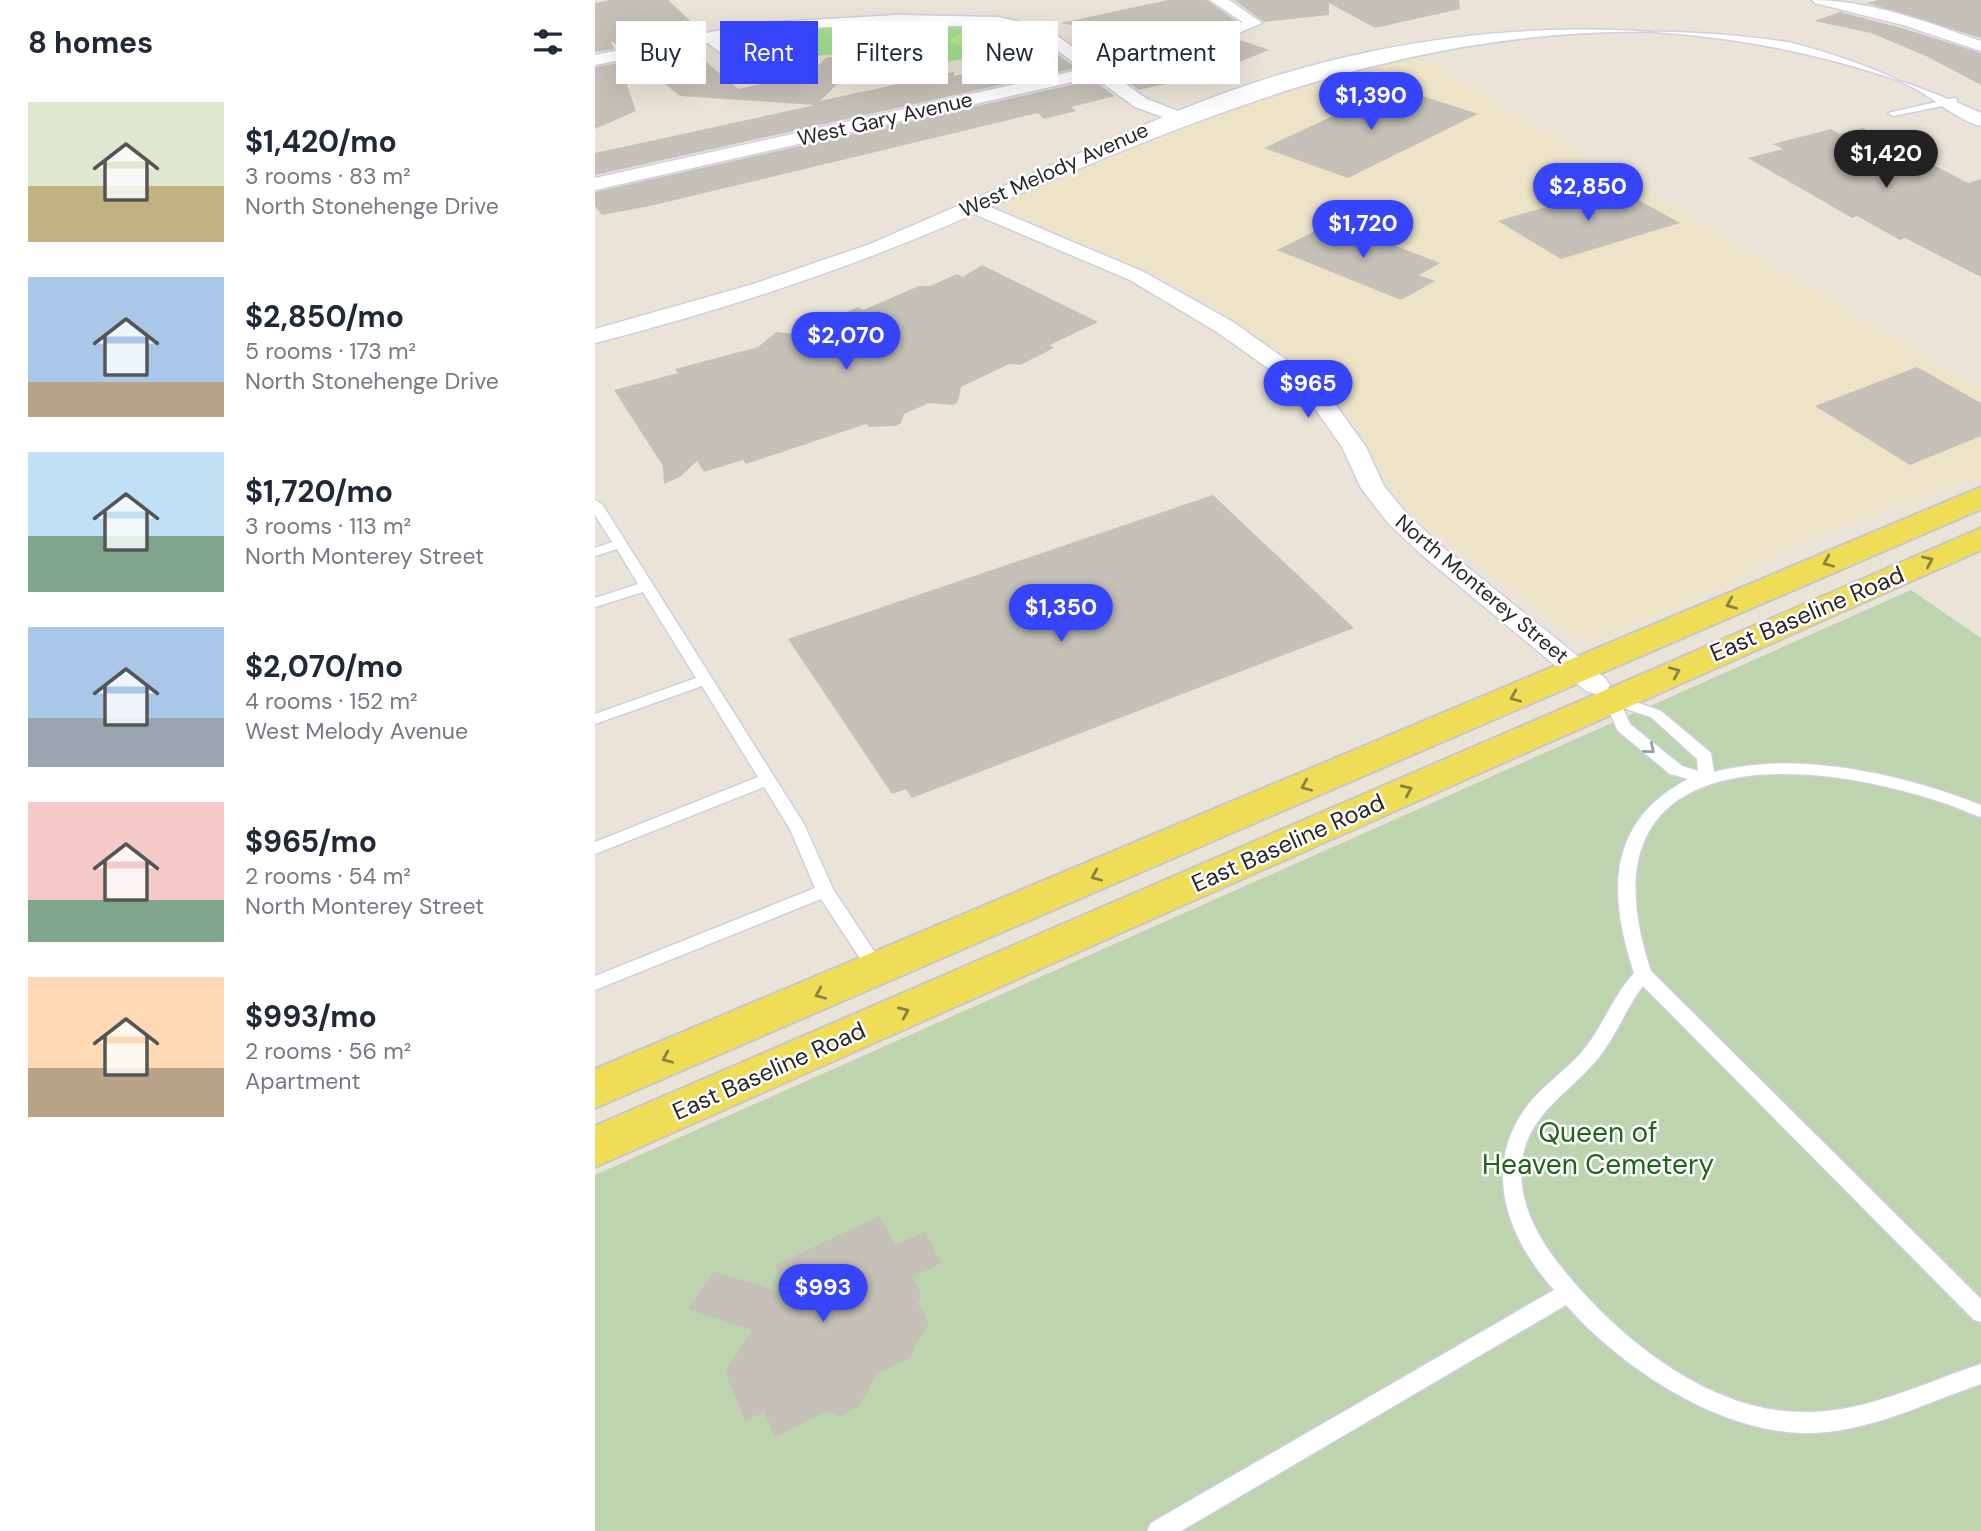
<!DOCTYPE html>
<html lang="en">
<head>
<meta charset="utf-8">
<style>
	:root { --surface:#fff; --page:#f6f6f7; --text:#1f2937; --muted:#747a83; --accent:#3645fa }
	body { margin:0; font-family:"DM Sans",sans-serif; background:var(--page); color:var(--text); height:100vh; display:flex; flex-direction:column; font-size:26px; white-space:nowrap }
	* { box-sizing:border-box; margin:0 }
	p { font-size:23px; color:var(--muted) }
	.icon { flex:none; width:38px; height:38px; fill:none; stroke:currentColor; stroke-width:2; stroke-linecap:round; stroke-linejoin:round }
	.map { position:relative; flex:1; overflow:hidden }
	.panel { display:flex; flex-direction:column; background:var(--surface); width:595px }
	.panel>* { flex:none }
	.hud { position:absolute; left:21px; top:21px; width:665px; height:63px; display:flex; gap:14px }
	.price { position:absolute; translate:-50% -60px; padding:0 16px; border-radius:24px; background:var(--accent); color:#fff; font-size:23px; line-height:46px; filter:drop-shadow(0 2px 4px #0008) }
	.price::after { content:''; position:absolute; left:50%; top:42px; width:21px; height:16px; margin-left:-10px; background:inherit; clip-path:polygon(0 0,100% 0,50% 100%) }
	.price.active { background:#222; color:#fff }
	ul { padding:0; list-style:none }
	li { display:flex; align-items:center; gap:21px; height:175px; padding:0 28px }
	li span { display:grid; place-items:center; flex:none; width:196px; height:140px; border-radius:0px; color:#555 }
	li>.icon { margin-inline-start:auto }
	span .icon { width:84px; height:84px; fill:#fffc; stroke-width:1 }
	li b { font-size:30px }
	h2 { display:flex; justify-content:space-between; align-items:center; height:84px; padding:0 28px; font-size:30px }
	.pill { padding:0 24px; border-radius:0px; background:var(--surface); box-shadow:0 7px 28px #0002; font-size:24px; line-height:63px }
	.pill.active { background:var(--accent); color:#fff }
	main { display:flex; flex:1; min-height:0 }
	.map>svg:first-child { display:block }
	.education { fill:#ede4c7 }
	.green { fill:#a6e294 }
	.cemetery { fill:#bdd4af }
	.pitch { fill:#b9ea8f }
	.building { fill:#c5c1b8 }
	.lines { fill:none; stroke-linecap:round; stroke-linejoin:round }
	.lane-casing { stroke:#cecfe1; stroke-width:3 }
	.street-casing { stroke:#cecfe1; stroke-width:3 }
	.primary-casing { stroke:#c7c7c7; stroke-width:4 }
	.lane { fill:#fff; fill-rule:evenodd }
	.street { fill:#fff; fill-rule:evenodd }
	.primary { fill:#f0dd57; fill-rule:evenodd }
	.oneway { stroke:#8c823f }
	.oneway2 { stroke:#9e9e9e }
	.labels { text-anchor:middle; stroke-width:5; stroke-linejoin:round; paint-order:stroke }
	.far-street-label { font-size:21px; fill:#272727; stroke:#fff }
	.street-label { font-size:24px; fill:#272727; stroke:#fff }
	.near-park-label { font-size:28px; fill:#206319; stroke:#fff }
</style>
</head>
<body>
<main>
<section class="panel">
<h2>8 homes<svg class="icon" aria-label="filters" viewBox="0 0 24 24"><path d="M4 7h16M4 17h16"/><circle cx="9" cy="7" r="2"/><circle cx="15" cy="17" r="2"/></svg></h2>
<ul>
<li><span style="background:linear-gradient(#dfe7d0 60%,#c2b280 0)"><svg class="icon" aria-label="home" viewBox="0 0 24 24"><path d="M3 11l9-7 9 7M6 9v11h12V9"/></svg></span><div><b>$1,420/mo</b><p>3 rooms · 83 m²</p><p>North Stonehenge Drive</p></div></li>
<li><span style="background:linear-gradient(#a9c7e8 75%,#b9a48a 0)"><svg class="icon" aria-label="home" viewBox="0 0 24 24"><path d="M3 11l9-7 9 7M6 9v11h12V9"/></svg></span><div><b>$2,850/mo</b><p>5 rooms · 173 m²</p><p>North Stonehenge Drive</p></div></li>
<li><span style="background:linear-gradient(#bfe0f5 60%,#7fa58c 0)"><svg class="icon" aria-label="home" viewBox="0 0 24 24"><path d="M3 11l9-7 9 7M6 9v11h12V9"/></svg></span><div><b>$1,720/mo</b><p>3 rooms · 113 m²</p><p>North Monterey Street</p></div></li>
<li><span style="background:linear-gradient(#a9c7e8 65%,#9aa5b1 0)"><svg class="icon" aria-label="home" viewBox="0 0 24 24"><path d="M3 11l9-7 9 7M6 9v11h12V9"/></svg></span><div><b>$2,070/mo</b><p>4 rooms · 152 m²</p><p>West Melody Avenue</p></div></li>
<li><span style="background:linear-gradient(#f6c9c9 70%,#7fa58c 0)"><svg class="icon" aria-label="home" viewBox="0 0 24 24"><path d="M3 11l9-7 9 7M6 9v11h12V9"/></svg></span><div><b>$965/mo</b><p>2 rooms · 54 m²</p><p>North Monterey Street</p></div></li>
<li><span style="background:linear-gradient(#ffd9b3 65%,#b9a48a 0)"><svg class="icon" aria-label="home" viewBox="0 0 24 24"><path d="M3 11l9-7 9 7M6 9v11h12V9"/></svg></span><div><b>$993/mo</b><p>2 rooms · 56 m²</p><p>Apartment</p></div></li>
</ul>
</section>
<div class="map">
<svg width="1386" height="1531" viewBox="0 0 1386 1531">
	<rect width="100%" height="100%" fill="#eae4d8"/>
	<path class="education" d="M808,47L1386,389V479L1278,514L1179,555L1132,586L1007,638L989,639L975,634L828,524L802,496L761,425L738,396L713,373L614,304L560,275L417,212L405,205L625,108Z"/>
	<path class="green" d="M403,22L460,40L314,70L285,51L161,60L137,55L115,36L162,28Z"/>
	<path class="cemetery" d="M1316,590L1386,638V1531H0V1175Z"/>
	<path class="pitch" d="M379,33L416,43C401,57 370,48 353,41L365,34Z"/>
	<path class="building" d="M15,0H73L103,28L78,33L82,36L25,47L16,41L19,49L0,52V3Z
		M573,0H612L641,21L610,28L618,31L593,40L505,63L486,50L536,38L466,23Z
		M639,0H864L865,9L780,28L734,3V15L669,22Z
		M1283,0H1386V38L1272,3Z
		M1245,12L1307,28L1386,53V85L1331,56L1276,33L1219,21Z
		M639,38L674,50L615,74L544,90L521,74L607,52Z
		M96,49L143,89L214,74L232,57L267,60L225,101L359,72V76L463,55L482,68L0,175V153L220,105L85,96L40,60Z
		M24,63L41,111L0,129V67Z
		M498,80L520,96L476,107L481,111L449,119L443,113L55,206L7,215L0,206V192Z
		M800,87L883,114L753,178L669,148Z
		M1268,128L1373,183L1386,179V277L1310,238L1305,240L1262,216L1257,218L1153,158L1188,149L1178,144L1236,129L1245,134Z
		M1020,187L1085,223L966,259L903,221Z
		M738,222L845,263L824,275L840,281L806,300L682,250Z
		M387,265L503,322L455,345L459,348L425,365L414,364L366,387L363,402L358,405L334,403L309,414L306,423L301,426L274,427L271,424L151,464L148,460L109,472L102,461L85,477L69,484L68,466L19,390L83,373L80,369L163,347L181,332L202,334L225,326L234,314L250,313L263,307L268,310L324,286H335L362,274L368,277Z
		M1322,367L1386,403V436L1315,465L1220,406Z
		M618,495L759,628L317,798L311,789L297,794L193,639Z
		M285,1216L300,1245L330,1231L346,1263L318,1277L327,1296L323,1303L334,1323L314,1358L282,1374L264,1406L245,1416L232,1411L180,1437L169,1412L150,1421L130,1372L157,1330L93,1309L118,1271L194,1295L180,1265Z"/>
	<g class="lines">
		<defs>
			<path id="lane" d="M1359,98L1362,99V103L1298,116L1293,113Z
				M0,500L7,504L209,824L238,889L288,965L291,970L288,975H276L226,899L0,990V976L220,888L195,829L169,787L0,854V842L163,777L107,686L0,724V714L101,678L48,592L0,607V598L43,584L22,549L0,556V548L17,542L0,515Z
				M1016,693L1066,711L1116,753L1119,772C1202,750 1308,774 1386,805V817C1372,813 1360,806 1346,802C1322,794 1298,788 1274,783C1124,754 995,790 1056,971L1386,1299V1322L1379,1320L1048,986C1033,1005 1024,1029 1010,1049C984,1088 933,1110 927,1161C921,1211 953,1253 983,1287C1038,1349 1121,1412 1208,1412C1270,1413 1328,1383 1386,1364V1384C1336,1401 1286,1426 1233,1432C1139,1443 1031,1373 971,1305L586,1531H552L556,1523L959,1290C912,1237 886,1168 932,1106C947,1086 969,1072 986,1053C1007,1029 1017,997 1039,973C1013,894 1011,822 1093,779L1075,774L1023,731L1008,698ZM1028,708L1056,717L1102,759L1103,771L1087,766L1035,724Z"/>
			<path id="street" d="M615,0H634L667,23L606,49L515,73L552,99L583,111C840,4 1137,0 1386,113V126C1362,120 1339,98 1317,87C1278,67 1236,53 1193,42C896,0 659,91 395,207L549,272L638,322L693,361L735,397L771,447L789,486L811,513L845,545L1011,679L1015,685L1011,691L1001,694L991,691L827,555L793,523L766,488L747,447L719,407L677,371L622,332L535,280L379,214C256,268 130,310 0,343V329L155,285L275,244L568,117L540,107L499,77L0,190V178L488,69C469,56 451,40 429,32C405,24 379,26 354,26C280,24 202,25 129,39L142,51L167,56V64C146,69 128,55 113,43L0,65V55L162,23L302,15L403,17L438,25L461,35L504,66L594,43L647,22Z
				M1217,0C1275,0 1332,22 1386,41V51L1308,25L1220,3Z"/>
			<path id="primary" d="M1386,487V509L0,1108V1069Z
				M1386,528V550L0,1167V1126Z"/>
		</defs>
		<use href="#lane" class="lane-casing"/>
		<use href="#street" class="street-casing"/>
		<use href="#primary" class="primary-casing"/>
		<use href="#lane" class="lane"/>
		<use href="#street" class="street"/>
		<use href="#primary" class="primary"/>
	</g>
	<defs><path id="oneway-chevron" d="M-2-3.5L2.5 0L-2 3.5" fill="none" stroke-width="1.6" stroke-linecap="round" stroke-linejoin="round" transform="scale(1.75)"/></defs>
	<g class="oneway">
		<use href="#oneway-chevron" transform="translate(1333 561) rotate(-24)"/>
		<use href="#oneway-chevron" transform="translate(1233 562) rotate(157)"/>
		<use href="#oneway-chevron" transform="translate(1136 604) rotate(157)"/>
		<use href="#oneway-chevron" transform="translate(1080 672) rotate(-23)"/>
		<use href="#oneway-chevron" transform="translate(920 697) rotate(157)"/>
		<use href="#oneway-chevron" transform="translate(711 786) rotate(157)"/>
		<use href="#oneway-chevron" transform="translate(812 790) rotate(-24)"/>
		<use href="#oneway-chevron" transform="translate(501 876) rotate(157)"/>
		<use href="#oneway-chevron" transform="translate(225 994) rotate(157)"/>
		<use href="#oneway-chevron" transform="translate(309 1012) rotate(-24)"/>
		<use href="#oneway-chevron" transform="translate(72 1058) rotate(157)"/>
	</g>
	<use class="oneway2" href="#oneway-chevron" transform="translate(1055 749) rotate(40)"/>
	<g class="labels">
		<g class="far-street-label">
			<text transform="translate(290 119) rotate(-13)" y="7">West Gary Avenue</text>
			<text transform="translate(459 170) rotate(-24)" y="7">West Melody Avenue</text>
			<text transform="translate(887 589) rotate(40)" y="7">North Monterey Street</text>
		</g>
		<g class="street-label">
			<text transform="translate(1212 614) rotate(-23)" y="8">East Baseline Road</text>
			<text transform="translate(693 843) rotate(-24)" y="8">East Baseline Road</text>
			<text transform="translate(174 1071) rotate(-24)" y="8">East Baseline Road</text>
		</g>
		<g class="near-park-label">
			<text x="1003" y="1142">Queen of<tspan x="1003" dy="32">Heaven Cemetery</tspan></text>
		</g>
	</g>
</svg>
<b class="price" style="left:776px;top:132px">$1,390</b>
<b class="price active" style="left:1291px;top:190px">$1,420</b>
<b class="price" style="left:993px;top:223px">$2,850</b>
<b class="price" style="left:768px;top:260px">$1,720</b>
<b class="price" style="left:251px;top:372px">$2,070</b>
<b class="price" style="left:713px;top:420px">$965</b>
<b class="price" style="left:466px;top:644px">$1,350</b>
<b class="price" style="left:228px;top:1324px">$993</b>
<div class="hud">
<a class="pill">Buy</a>
<a class="pill active">Rent</a>
<a class="pill">Filters</a>
<a class="pill">New</a>
<a class="pill">Apartment</a>
</div>
</div>
</main>
</body>
</html>
